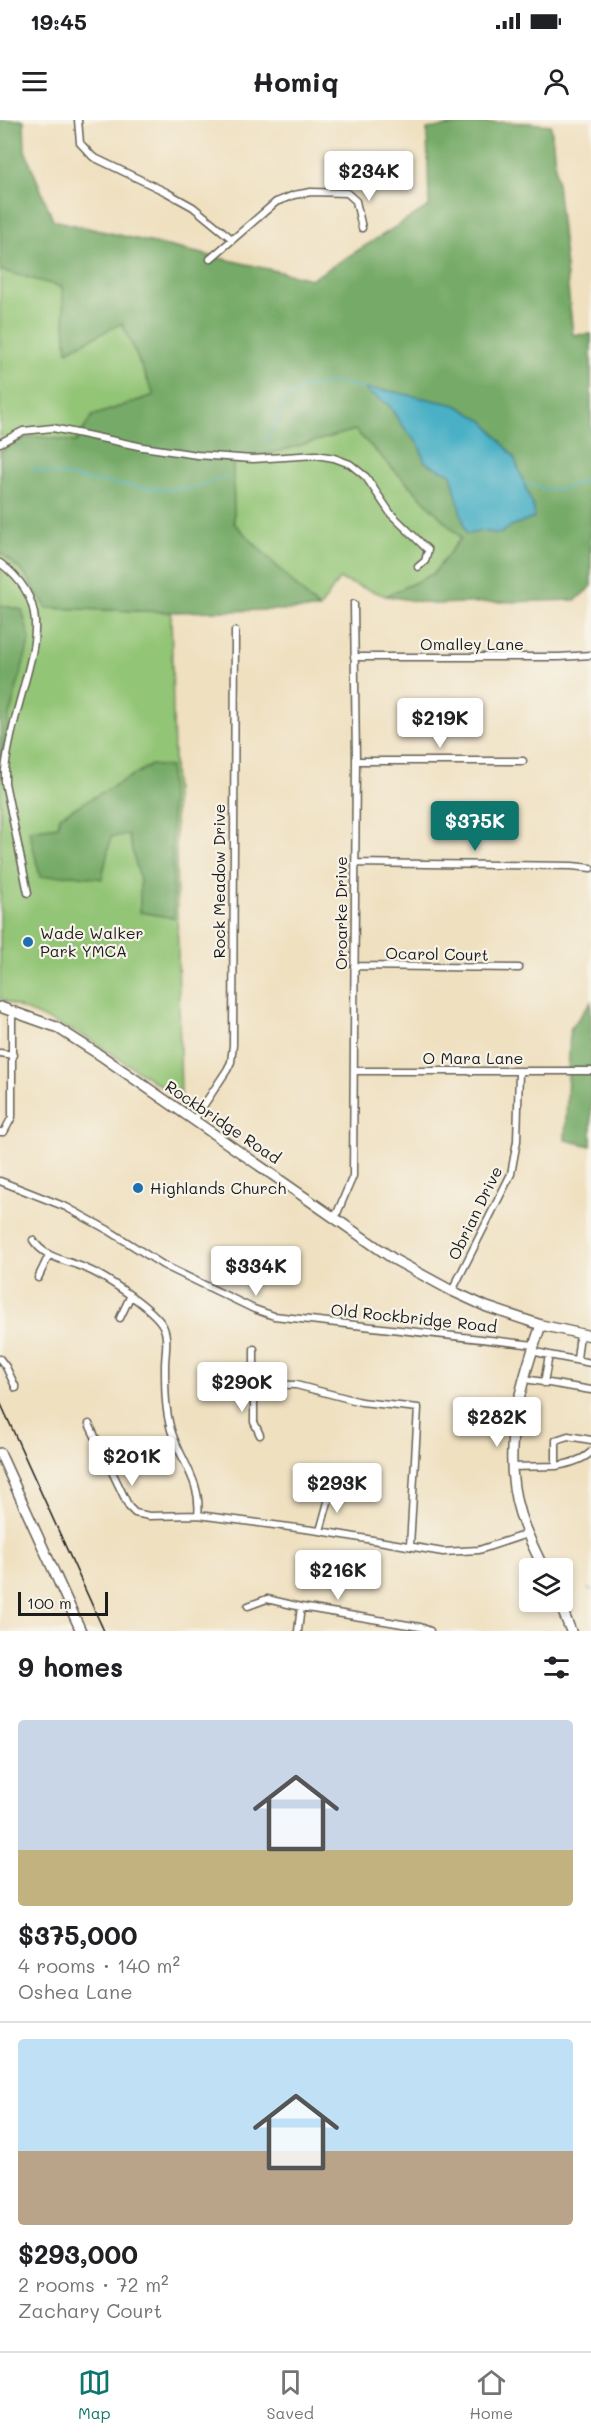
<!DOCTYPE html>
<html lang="en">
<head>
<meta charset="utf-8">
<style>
	:root { --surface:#fff; --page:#f2f2f2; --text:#202124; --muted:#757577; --line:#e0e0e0; --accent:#0f766e }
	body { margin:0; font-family:Mali,sans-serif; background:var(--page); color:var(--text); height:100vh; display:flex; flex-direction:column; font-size:22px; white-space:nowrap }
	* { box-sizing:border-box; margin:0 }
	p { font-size:20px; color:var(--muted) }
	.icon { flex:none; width:33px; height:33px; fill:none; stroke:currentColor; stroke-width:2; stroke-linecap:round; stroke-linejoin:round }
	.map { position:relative; height:1511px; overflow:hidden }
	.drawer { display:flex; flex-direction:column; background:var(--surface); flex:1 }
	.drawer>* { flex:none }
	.buttons { position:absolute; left:519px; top:1438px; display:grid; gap:12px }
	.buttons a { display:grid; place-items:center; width:54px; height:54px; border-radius:6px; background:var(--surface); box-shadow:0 3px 9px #0003; font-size:30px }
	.scale { position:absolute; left:18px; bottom:15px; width:90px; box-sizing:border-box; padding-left:6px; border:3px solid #1c1c1c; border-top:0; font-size:16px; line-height:21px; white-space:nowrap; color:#1c1c1c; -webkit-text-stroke:4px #f7f3e8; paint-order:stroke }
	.price { position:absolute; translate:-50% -51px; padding:0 14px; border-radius:6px; background:#fff; color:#222; font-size:20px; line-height:39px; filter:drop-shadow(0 2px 3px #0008) }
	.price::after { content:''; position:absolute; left:50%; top:36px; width:18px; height:14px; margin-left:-9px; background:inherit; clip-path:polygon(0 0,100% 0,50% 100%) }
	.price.current { background:var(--accent); color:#fff }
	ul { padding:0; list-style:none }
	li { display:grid; align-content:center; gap:12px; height:318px; padding:0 18px }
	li+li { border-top:2px solid var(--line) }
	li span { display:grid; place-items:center; height:186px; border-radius:6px; color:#555 }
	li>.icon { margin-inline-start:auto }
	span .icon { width:108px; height:108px; fill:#fffc; stroke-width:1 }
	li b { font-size:26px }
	h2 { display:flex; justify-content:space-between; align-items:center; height:72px; padding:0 18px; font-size:26px }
	.status { display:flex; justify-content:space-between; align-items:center; height:42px; padding:0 30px; background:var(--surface); direction:ltr }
	.status svg { height:16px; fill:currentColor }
	header { display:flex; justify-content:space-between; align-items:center; height:78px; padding:0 18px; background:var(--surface); font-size:27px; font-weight:700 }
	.dock { display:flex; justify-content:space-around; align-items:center; height:84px; border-top:2px solid var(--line); background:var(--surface); font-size:16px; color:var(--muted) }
	.dock a { display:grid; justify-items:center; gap:3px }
	.dock .current { color:var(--accent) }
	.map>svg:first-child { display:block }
	.green { fill:#93c576; stroke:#587049; stroke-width:1.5 }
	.forest { fill:#76aa67; stroke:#496342; stroke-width:1.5 }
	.water { fill:#48b0c6; stroke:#326671; stroke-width:1.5 }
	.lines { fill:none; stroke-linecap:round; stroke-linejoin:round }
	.stream { stroke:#48b0c6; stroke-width:1.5 }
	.street-casing { stroke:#666155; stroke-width:9 }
	.secondary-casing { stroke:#666155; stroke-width:12 }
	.street { stroke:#fff; stroke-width:6 }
	.secondary { stroke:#fff; stroke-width:9 }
	.rail { stroke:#1c1c1c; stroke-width:1.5 }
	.poi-dot { fill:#1f6fb2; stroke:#f7f3e8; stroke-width:2 }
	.labels { text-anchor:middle; stroke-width:4.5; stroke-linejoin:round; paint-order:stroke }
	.street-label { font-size:16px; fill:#1c1c1c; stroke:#f7f3e8 }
	.poi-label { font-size:16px; fill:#1c1c1c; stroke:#f7f3e8; text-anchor:start }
</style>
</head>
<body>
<div class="status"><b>19:45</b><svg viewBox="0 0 49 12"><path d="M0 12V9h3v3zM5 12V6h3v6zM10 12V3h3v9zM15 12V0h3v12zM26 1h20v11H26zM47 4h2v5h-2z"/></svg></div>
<header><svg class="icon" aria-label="menu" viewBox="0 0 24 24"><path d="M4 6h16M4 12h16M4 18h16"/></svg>Homiq<svg class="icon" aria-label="person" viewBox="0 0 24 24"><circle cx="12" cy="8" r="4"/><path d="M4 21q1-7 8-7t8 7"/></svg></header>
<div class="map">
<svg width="591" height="1511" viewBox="0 0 591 1511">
	<rect width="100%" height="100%" fill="#f7f3e8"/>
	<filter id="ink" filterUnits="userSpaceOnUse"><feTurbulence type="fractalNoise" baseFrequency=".0167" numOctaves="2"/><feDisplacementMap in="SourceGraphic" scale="12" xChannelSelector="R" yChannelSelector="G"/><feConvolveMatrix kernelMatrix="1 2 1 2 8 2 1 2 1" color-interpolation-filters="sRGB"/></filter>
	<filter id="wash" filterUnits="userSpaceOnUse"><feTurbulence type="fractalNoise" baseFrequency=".008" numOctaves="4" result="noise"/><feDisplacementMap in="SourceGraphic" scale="24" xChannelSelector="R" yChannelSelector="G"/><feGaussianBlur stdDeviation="1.35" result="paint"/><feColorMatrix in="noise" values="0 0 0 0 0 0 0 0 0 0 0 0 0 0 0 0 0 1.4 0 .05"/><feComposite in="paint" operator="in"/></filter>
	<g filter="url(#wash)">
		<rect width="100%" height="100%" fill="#efe0c0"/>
		<path class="green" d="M0,150L62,167L122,203L154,275L92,296L76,322C42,317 30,310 0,332Z
			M355,310L461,418L433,454L386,476L339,459L319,489L234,403L233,344Z
			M0,432L24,453L47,488L171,492L181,979L86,917L0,879Z"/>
		<path class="forest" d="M0,0H24L25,30L53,100L312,159L429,86L427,9C468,2 511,0 551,5L573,215L591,214V467L576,480L433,484L386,476L433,454L461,418L355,310L233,344L234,403L319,489L171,492L47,488L24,453L0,432V332C30,310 42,317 76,322L92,296L154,275L122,203L67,231L62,167L0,150Z
			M0,485L22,490L30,519L9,597L0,642Z
			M151,645L170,647L174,798L140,792V760L128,714L111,717L102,759L73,755L40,757L29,710L58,706L60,696Z
			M591,882V1026L565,1020L570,909Z"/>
		<path class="water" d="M365,269L390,271L456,285L485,302L514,337L534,389V398L512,406L500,414L482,411L469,414L466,413L451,354L428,344L424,340L419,325L401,304L389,285L367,272Z"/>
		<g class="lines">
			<path class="stream" d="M266,322L287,279L301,268L336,262L365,269
				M32,349L93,361L165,370L192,368L226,357
				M524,363L545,369H563L591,358
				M588,1469L591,1470"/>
		</g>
	</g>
	<g filter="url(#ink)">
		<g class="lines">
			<defs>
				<path id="street" d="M78,0L80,23L93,37L166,72L193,87L232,119
					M210,139L276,82L294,75L311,72L347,73L356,81L362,108
					M0,323L23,311L53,308L143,327L197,335L253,339L316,335L334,338L350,344L366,357L391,394L428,430L425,441L418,447
					M0,443C50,480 36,521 22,573C15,598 8,625 5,650V663L28,773
					M354,537H559L591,535
					M356,641H523
					M355,743L572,746L591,748
					M354,846L519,848
					M0,933L13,935
					M355,951H591
					M194,1000L227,950L231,942L233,925L235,511
					M0,1012H4L12,997V890
					M0,1061L66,1087L108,1110L163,1145L254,1189L274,1196L534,1225
					M335,1098L353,1056L356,641L354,484
					M33,1120C45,1139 68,1140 87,1149C106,1157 154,1189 163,1206C169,1218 165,1233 165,1246C165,1268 165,1289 171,1310C180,1340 202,1362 198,1395
					M38,1158L49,1135
					M452,1171L511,1054L517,1021L519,952
					M120,1198L130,1177
					M254,1229V1302L260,1315
					M532,1231L549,1235L544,1263
					M549,1235L591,1243
					M0,1239L6,1247L16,1268
					M577,1239L580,1214
					M525,1259L591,1270
					M254,1264L296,1265L361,1282L418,1288L410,1426
					M89,1304L129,1387L135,1393L149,1396L198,1395L320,1411L443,1432L479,1430L527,1414
					M591,1320L568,1316L556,1320V1346C568,1344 582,1341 591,1332
					M511,1347L556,1346
					M320,1411L331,1371
					M248,1486L267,1479L301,1487L420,1507L430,1511
					M298,1511L301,1487"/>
				<path id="secondary" d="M0,887L56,907L103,937L395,1140L452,1171L487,1187L541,1205L591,1216
					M541,1205C520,1266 500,1330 520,1394C526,1413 535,1431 544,1449
					M0,1333L81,1511
					M559,1482L571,1511"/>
			</defs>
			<use href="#street" class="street-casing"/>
			<use href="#secondary" class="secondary-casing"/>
			<use href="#street" class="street"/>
			<use href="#secondary" class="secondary"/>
			<path class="rail" d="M0,1282L104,1511"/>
		</g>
	</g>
	<g class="poi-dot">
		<circle cx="28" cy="822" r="6"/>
		<circle cx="138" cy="1068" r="6"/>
	</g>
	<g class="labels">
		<g class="street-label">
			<text x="472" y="530">Omalley Lane</text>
			<text transform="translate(219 761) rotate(-90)" y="6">Rock Meadow Drive</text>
			<text transform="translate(341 793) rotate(-90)" y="6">Oroarke Drive</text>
			<text transform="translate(437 834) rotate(1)" y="6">Ocarol Court</text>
			<text x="473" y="944">O Mara Lane</text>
			<text transform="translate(223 1002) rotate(34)" y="6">Rockbridge Road</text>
			<text transform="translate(475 1093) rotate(-64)" y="6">Obrian Drive</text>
			<text transform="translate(414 1198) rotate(6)" y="6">Old Rockbridge Road</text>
		</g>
		<g class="poi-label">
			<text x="40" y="819">Wade Walker<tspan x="40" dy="18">Park YMCA</tspan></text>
			<text x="150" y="1074">Highlands Church</text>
		</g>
	</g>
</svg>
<div class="buttons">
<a><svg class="icon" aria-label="layers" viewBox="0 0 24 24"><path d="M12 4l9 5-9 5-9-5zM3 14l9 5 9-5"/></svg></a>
</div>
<div class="scale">100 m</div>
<b class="price" style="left:369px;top:82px">$234K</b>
<b class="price" style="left:440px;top:629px">$219K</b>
<b class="price current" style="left:475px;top:732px">$375K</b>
<b class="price" style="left:256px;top:1177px">$334K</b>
<b class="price" style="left:242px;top:1293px">$290K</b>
<b class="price" style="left:497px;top:1328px">$282K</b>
<b class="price" style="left:132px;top:1367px">$201K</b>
<b class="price" style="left:337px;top:1394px">$293K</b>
<b class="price" style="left:338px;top:1481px">$216K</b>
</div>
<section class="drawer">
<h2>9 homes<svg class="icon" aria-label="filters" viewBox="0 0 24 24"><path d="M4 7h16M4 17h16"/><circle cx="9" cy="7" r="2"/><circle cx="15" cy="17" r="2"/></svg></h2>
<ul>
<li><span style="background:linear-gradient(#c9d6e8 70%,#c2b280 0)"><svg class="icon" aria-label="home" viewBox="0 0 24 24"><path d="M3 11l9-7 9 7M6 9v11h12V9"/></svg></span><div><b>$375,000</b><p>4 rooms · 140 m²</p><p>Oshea Lane</p></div></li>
<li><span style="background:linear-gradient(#bfe0f5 60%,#b9a48a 0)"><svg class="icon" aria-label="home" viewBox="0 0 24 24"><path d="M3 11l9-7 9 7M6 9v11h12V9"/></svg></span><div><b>$293,000</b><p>2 rooms · 72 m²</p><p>Zachary Court</p></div></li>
</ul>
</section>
<nav class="dock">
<a class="current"><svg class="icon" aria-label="map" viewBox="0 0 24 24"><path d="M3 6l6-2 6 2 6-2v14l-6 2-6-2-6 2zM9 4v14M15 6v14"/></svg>Map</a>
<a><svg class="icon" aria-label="saved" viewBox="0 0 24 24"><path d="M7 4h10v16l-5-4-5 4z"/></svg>Saved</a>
<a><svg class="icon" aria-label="home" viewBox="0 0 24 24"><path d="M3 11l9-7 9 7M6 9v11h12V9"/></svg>Home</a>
</nav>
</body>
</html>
